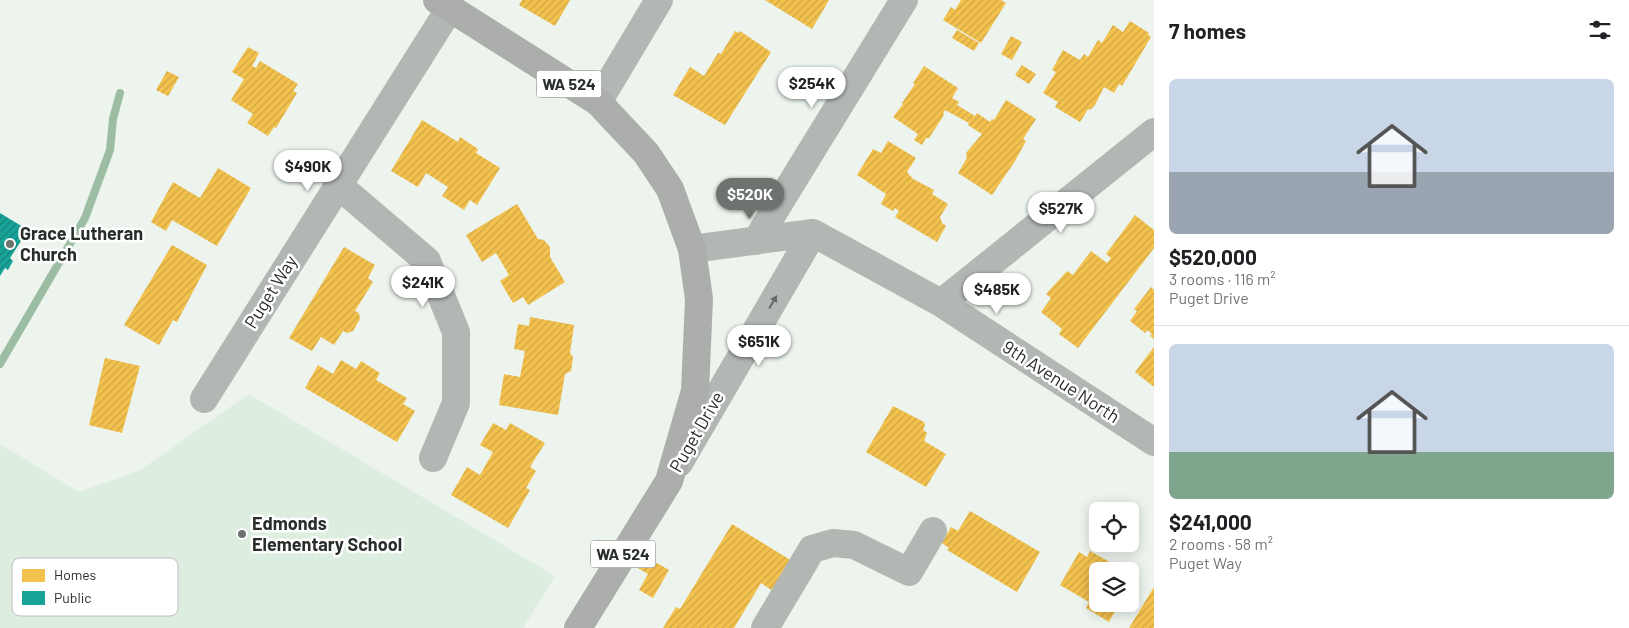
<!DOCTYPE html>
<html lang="en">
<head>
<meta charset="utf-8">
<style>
	:root { --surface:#fff; --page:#f2f2f2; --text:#202124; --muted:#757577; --line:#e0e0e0; --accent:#6d736e }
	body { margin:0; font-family:Barlow,sans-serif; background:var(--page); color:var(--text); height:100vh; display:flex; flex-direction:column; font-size:19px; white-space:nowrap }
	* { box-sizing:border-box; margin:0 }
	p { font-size:16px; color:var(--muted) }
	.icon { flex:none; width:28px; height:28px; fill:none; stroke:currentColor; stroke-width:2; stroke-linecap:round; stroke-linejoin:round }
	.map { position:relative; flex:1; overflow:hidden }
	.drawer { display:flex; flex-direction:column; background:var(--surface); width:475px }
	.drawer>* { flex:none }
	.controls { position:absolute; left:1089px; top:502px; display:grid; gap:10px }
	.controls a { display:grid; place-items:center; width:50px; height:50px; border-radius:8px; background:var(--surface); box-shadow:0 2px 12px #0003; font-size:25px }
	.price { position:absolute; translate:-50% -42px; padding:0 11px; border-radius:18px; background:#fff; color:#222; font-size:16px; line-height:32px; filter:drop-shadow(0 1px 2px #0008) }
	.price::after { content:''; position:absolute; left:50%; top:30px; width:15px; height:11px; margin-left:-8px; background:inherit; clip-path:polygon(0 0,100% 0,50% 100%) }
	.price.selected { background:var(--accent); color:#fff }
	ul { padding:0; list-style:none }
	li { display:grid; align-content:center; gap:10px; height:265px; padding:0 15px }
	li+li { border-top:1px solid var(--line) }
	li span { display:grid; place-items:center; height:155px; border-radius:8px; color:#555 }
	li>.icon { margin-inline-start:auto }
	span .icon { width:90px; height:90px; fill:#fffc; stroke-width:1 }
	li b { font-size:21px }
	h2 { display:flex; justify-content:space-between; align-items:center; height:60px; padding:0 15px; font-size:21px }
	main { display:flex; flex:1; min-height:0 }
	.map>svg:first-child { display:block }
	.built { fill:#ddede0 }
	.homes { fill:url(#homes-hatch) }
	.public { fill:url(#public-hatch) }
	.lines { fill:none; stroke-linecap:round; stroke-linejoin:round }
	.stream { stroke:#9cbda4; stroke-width:8 }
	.minor { stroke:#b2b7b3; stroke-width:28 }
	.major { stroke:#abaeab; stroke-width:28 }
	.oneway { fill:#666c67 }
	.poi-dot { fill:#6d736e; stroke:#fff; stroke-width:2 }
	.labels { text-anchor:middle; stroke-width:5; stroke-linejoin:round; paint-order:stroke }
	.shield { fill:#fff; stroke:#686d69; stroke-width:1 }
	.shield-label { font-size:16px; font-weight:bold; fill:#282e29 }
	.poi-label { font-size:18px; font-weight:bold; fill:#282e29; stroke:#fff; text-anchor:start }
	.street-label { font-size:18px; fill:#282e29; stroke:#fff }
	.key { fill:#fff; stroke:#bec0bf; stroke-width:1 }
	.key-label { font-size:14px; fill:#282e29 }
</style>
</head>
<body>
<main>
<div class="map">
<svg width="1154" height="628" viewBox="0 0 1154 628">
	<defs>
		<pattern id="homes-hatch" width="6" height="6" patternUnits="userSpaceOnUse" patternTransform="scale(1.25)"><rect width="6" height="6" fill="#f2c14e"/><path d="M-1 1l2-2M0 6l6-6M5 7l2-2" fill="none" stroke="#d0a644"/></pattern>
		<pattern id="public-hatch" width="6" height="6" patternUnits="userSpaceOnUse" patternTransform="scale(1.25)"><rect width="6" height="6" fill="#17a398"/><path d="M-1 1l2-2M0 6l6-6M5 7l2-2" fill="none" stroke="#15857c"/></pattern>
	</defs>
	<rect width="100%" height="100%" fill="#ecf4ed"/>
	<path class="built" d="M249,394L555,576L523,628H0V444L79,492L139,471Z"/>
	<path class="homes" d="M522,0H570L555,26L519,5Z
		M765,0H829L812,29Z
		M961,0H1001L1006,3L981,43L943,20L951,7L955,10Z
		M1130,21L1149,33L1148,35L1151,37L1122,86L1119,84L1114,93L1104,87L1095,105L1090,110L1088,109L1080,122L1055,107L1058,102L1043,93L1056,72L1052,70L1063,50L1080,60L1084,54L1088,57L1098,40L1102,43L1113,25L1123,32Z
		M957,30L979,43L974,51L952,38Z
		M735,31L739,33L740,31L771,52L725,125L673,95L690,67L704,76L718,53L721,54Z
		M1011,36L1022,42L1012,60L1001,54Z
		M248,47L259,53L252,66L256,68L260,61L298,84L293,91L297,93L276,128L274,127L268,136L247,123L253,114L231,100L244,79L232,72Z
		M1022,65L1036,74L1029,84L1015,75Z
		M924,66L958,88L952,98L959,102L957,105L975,116L977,113L990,122L992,119L994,120L1006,100L1036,119L1023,139L1026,141L1015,161L992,195L958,173L967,158L966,153L982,134L968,125L969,123L945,110L943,114L944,115L929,138H926L922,145L914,140L918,134L893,117L903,104L902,103L915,84L913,83Z
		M167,71L179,77L168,96L156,90Z
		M422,120L458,142L460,137L478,149L476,153L500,168L477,205L470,200L464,210L442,196L448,187L426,173L418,187L391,171Z
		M888,141L916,158L907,172L913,179L934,190L932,194L948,204L940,217L942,223L946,226L937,242L895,217L899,211L895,208L893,211L881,204L886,194L857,175L873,149L881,153Z
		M218,168L251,188L217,246L172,220L166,231L151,222L173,182L200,198Z
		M517,204L538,239L544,240L550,247V257L565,282L528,305L523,297L513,303L500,281L509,275L496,253L482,262L466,235Z
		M1135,215L1154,230V248L1078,348L1059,334L1062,329L1041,312L1051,298L1046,294L1067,271L1073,275L1091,251L1107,263L1111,258L1106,254Z
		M172,245L207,265L177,322L173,320L159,345L124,325Z
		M344,247L375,265L368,278L373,282L355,311L359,313L360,319L353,331L347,333L343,331L334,345L321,337L312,351L289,338Z
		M1151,287L1154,290V339L1150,336L1152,334L1147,330L1145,333L1130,321L1137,311L1134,309Z
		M530,317L574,325L570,353L573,357L571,371L565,374L558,415L499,405L504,374L520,377L525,351L514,349L518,324L529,326Z
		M1154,347V387L1135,372Z
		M105,358L140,366L122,433L89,425Z
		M341,360L356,369L361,361L380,373L376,380L407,398L403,404L415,411L397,442L305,388L318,365L333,374Z
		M893,406L924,422L925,425L923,430L927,433L924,441L946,454L926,487L866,452Z
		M493,423L506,430L510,423L545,443L530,467L536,471L526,488L530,490L508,528L451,495L467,467L480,475L493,452L480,445Z
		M970,511L1040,552L1017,592L947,550L949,548L942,543L951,527L958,531Z
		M732,524L792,561L773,591L761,583L734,628H663L676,607L680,609Z
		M1090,551L1126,571H1098V604H1119L1109,622L1086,608L1089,602L1060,585L1079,552L1087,557Z
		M643,555L669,570L653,598L639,590L648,574L636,567Z
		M1130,573L1135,576L1130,585Z
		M1154,587V628H1129Z"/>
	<path class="public" d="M0,213L28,230L10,258L13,261L8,270L5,268L0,276Z"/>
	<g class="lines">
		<path class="stream" d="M0,364L85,218L110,150L113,119L120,93"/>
		<path class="minor" d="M598,102L659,0
			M338,185L427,261L456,332V403L433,458
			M756,241L904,0
			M692,249L813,233L941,303L1154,442
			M941,303L1154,132
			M204,399L450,8
			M679,463L813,233
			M765,628L812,549L833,543L854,545L909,572L933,531"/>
		<path class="major" d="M437,0L598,102L646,153L670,189L692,249L699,299L695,391L669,481L578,628"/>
	</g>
	<defs><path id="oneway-solid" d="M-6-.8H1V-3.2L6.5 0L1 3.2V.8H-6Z" transform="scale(1.25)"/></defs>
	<use class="oneway" href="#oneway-solid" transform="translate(773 302) rotate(-60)"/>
	<g class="poi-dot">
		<circle cx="10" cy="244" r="5"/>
		<circle cx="242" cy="534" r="5"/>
	</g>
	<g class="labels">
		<g class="shield">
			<rect x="536.5" y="70.5" width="65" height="27" rx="4"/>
			<rect x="590.5" y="540.5" width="65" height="27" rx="4"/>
		</g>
		<g class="shield-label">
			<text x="569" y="90">WA 524</text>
			<text x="623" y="560">WA 524</text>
		</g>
		<g class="poi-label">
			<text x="20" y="240">Grace Lutheran<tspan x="20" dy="21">Church</tspan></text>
			<text x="252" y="530">Edmonds<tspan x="252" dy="21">Elementary School</tspan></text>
		</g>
		<g class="street-label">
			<text transform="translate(271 292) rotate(-58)" y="6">Puget Way</text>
			<text transform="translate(1061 382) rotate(33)" y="6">9th Avenue North</text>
			<text transform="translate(697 432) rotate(-60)" y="6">Puget Drive</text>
		</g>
	</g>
	<rect x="12" y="558" width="166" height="58" rx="8" class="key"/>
	<rect x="22" y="569" width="23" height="13" fill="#f2c14e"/>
	<rect x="22" y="591" width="23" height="14" fill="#17a398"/>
	<g class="key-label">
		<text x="54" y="580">Homes</text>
		<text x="54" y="603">Public</text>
	</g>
</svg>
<div class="controls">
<a><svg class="icon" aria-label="locate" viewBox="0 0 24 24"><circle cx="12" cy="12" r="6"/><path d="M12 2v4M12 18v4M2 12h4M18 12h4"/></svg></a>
<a><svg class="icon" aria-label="layers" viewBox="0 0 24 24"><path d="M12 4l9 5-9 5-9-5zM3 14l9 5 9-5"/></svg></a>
</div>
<b class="price" style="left:812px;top:109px">$254K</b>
<b class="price" style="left:308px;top:192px">$490K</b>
<b class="price selected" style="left:750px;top:220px">$520K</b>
<b class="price" style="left:1061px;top:234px">$527K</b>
<b class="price" style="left:423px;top:308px">$241K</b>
<b class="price" style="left:997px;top:315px">$485K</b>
<b class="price" style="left:759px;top:367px">$651K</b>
</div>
<section class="drawer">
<h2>7 homes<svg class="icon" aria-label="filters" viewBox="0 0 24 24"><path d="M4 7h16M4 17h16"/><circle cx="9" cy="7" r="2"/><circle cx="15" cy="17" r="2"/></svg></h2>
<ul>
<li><span style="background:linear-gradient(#c9d6e8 60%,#9aa5b1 0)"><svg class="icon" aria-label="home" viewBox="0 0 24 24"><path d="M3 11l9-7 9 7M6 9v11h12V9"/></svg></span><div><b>$520,000</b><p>3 rooms · 116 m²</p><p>Puget Drive</p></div></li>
<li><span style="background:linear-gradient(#c9d6e8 70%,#7fa58c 0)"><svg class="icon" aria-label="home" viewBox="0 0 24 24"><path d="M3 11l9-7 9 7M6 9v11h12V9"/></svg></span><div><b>$241,000</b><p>2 rooms · 58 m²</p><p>Puget Way</p></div></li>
</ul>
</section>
</main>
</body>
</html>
